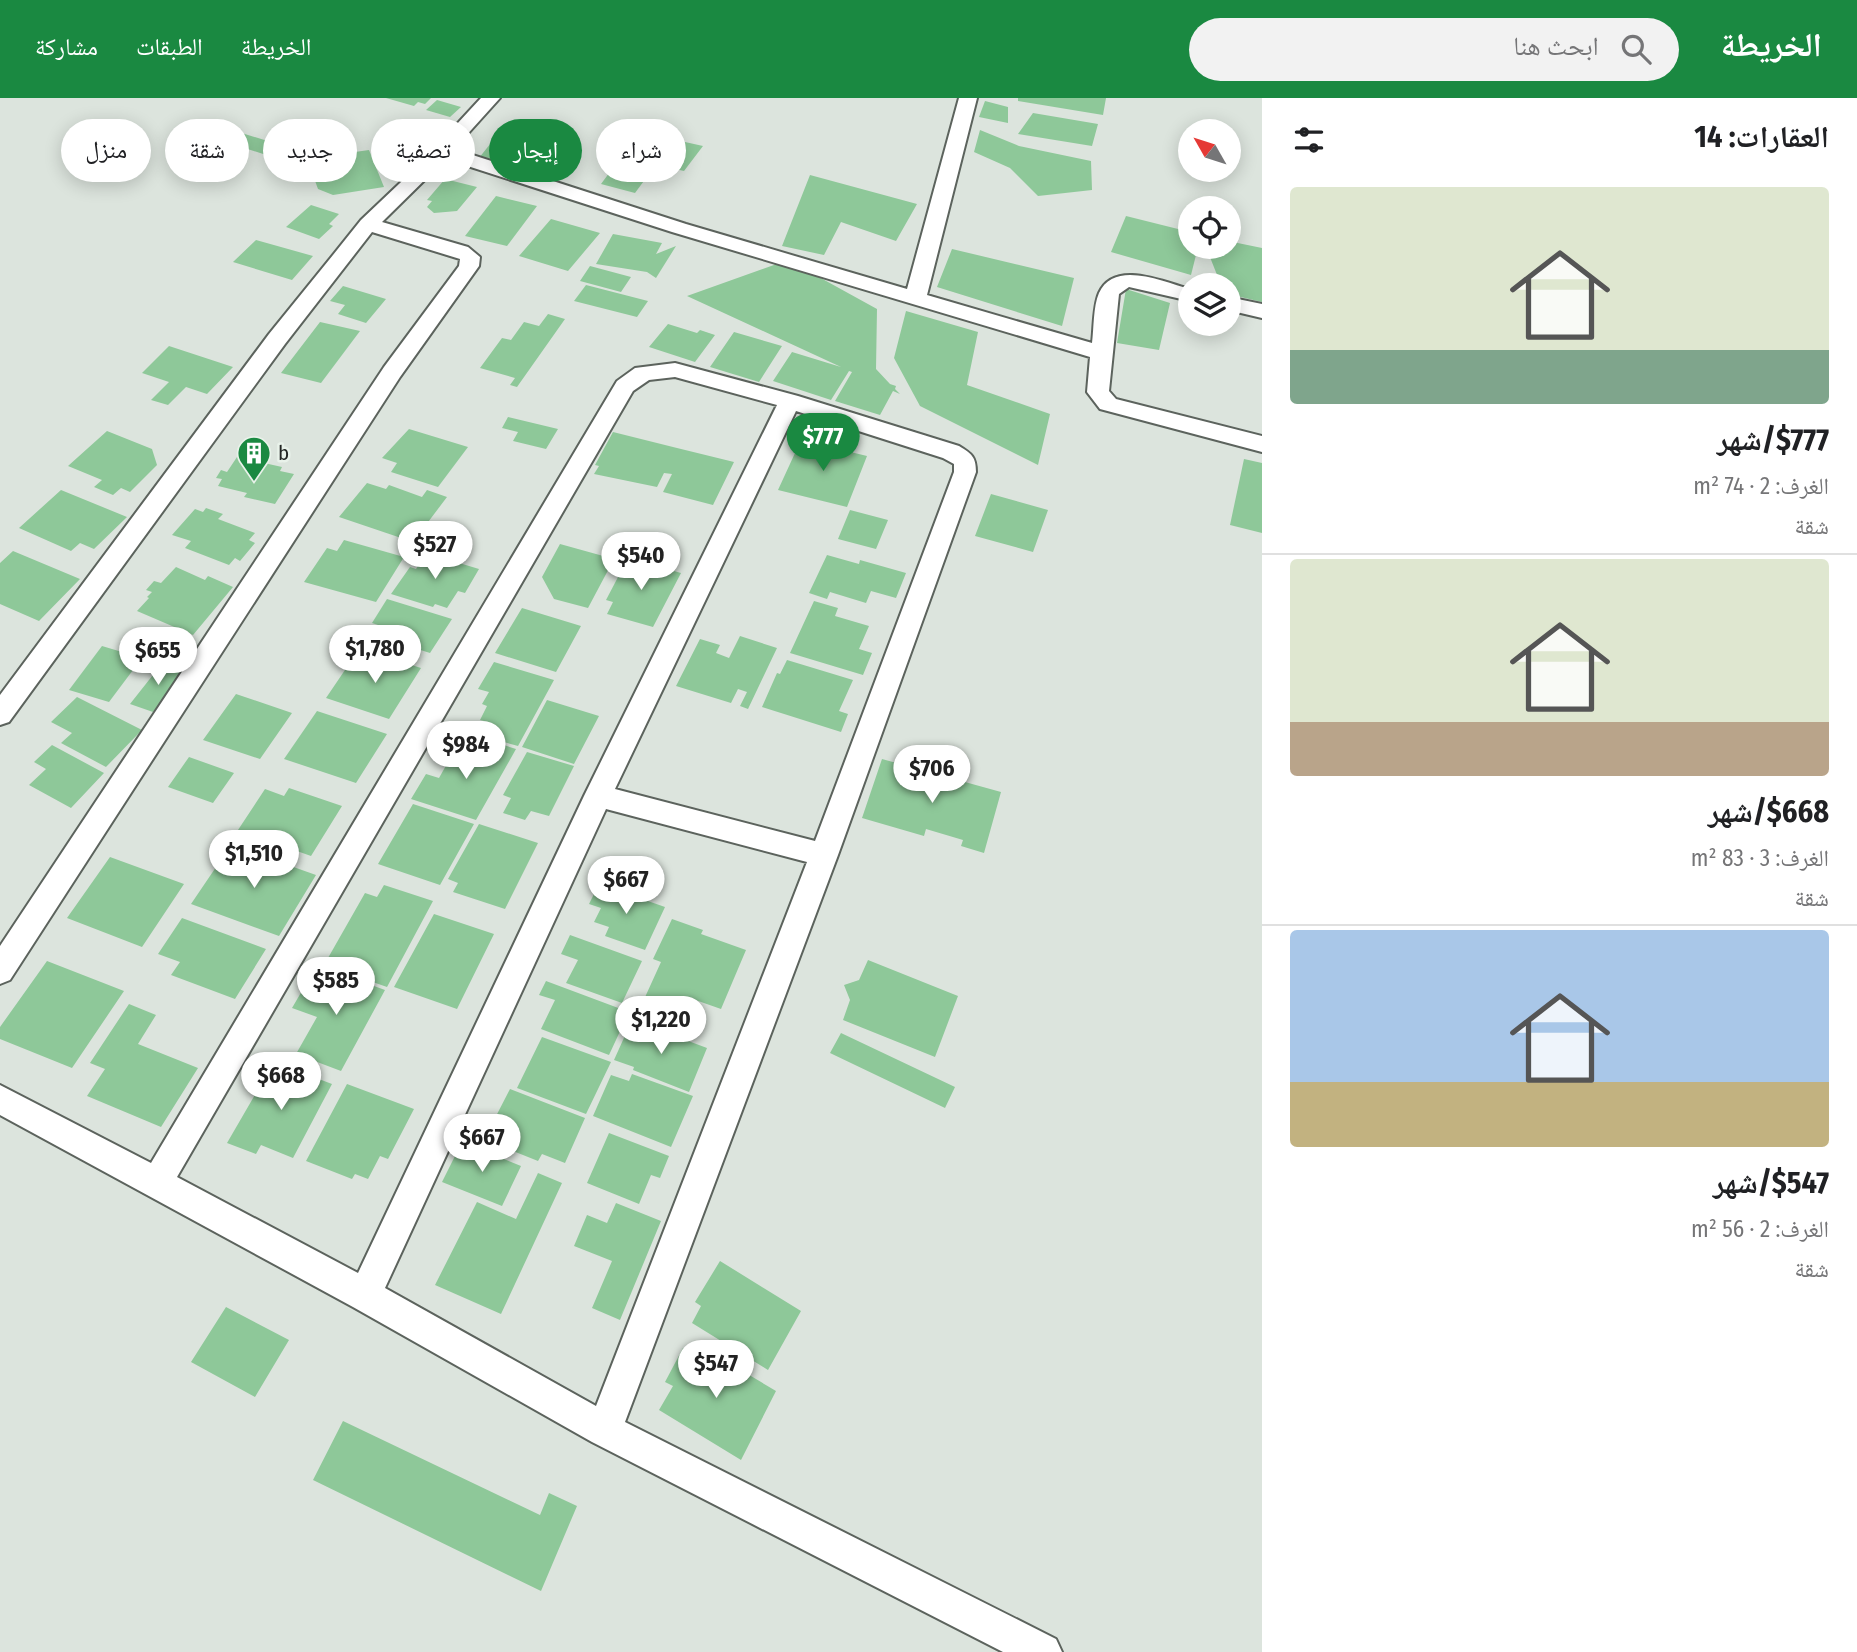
<!DOCTYPE html>
<html lang="ar">
<head>
<meta charset="utf-8">
<style>
	:root { --surface:#fff; --page:#f2f2f2; --text:#202124; --muted:#757577; --line:#e0e0e0; --accent:#1a8941 }
	body { margin:0; font-family:"Fira Sans Condensed","Noto Naskh Arabic",sans-serif; background:var(--page); color:var(--text); direction:rtl; height:100vh; display:flex; flex-direction:column; font-size:26px; white-space:nowrap }
	* { box-sizing:border-box; margin:0 }
	p { font-size:23px; color:var(--muted) }
	.icon { flex:none; width:38px; height:38px; fill:none; stroke:currentColor; stroke-width:2; stroke-linecap:round; stroke-linejoin:round }
	.map { position:relative; flex:1; overflow:hidden; direction:ltr }
	.sheet { display:flex; flex-direction:column; background:var(--surface); width:595px }
	.sheet>* { flex:none }
	.top-card { position:absolute; left:21px; top:21px; width:665px; height:63px; direction:rtl; display:flex; gap:14px }
	.needle { width:46px; rotate:309deg }
	.fabs { position:absolute; left:1178px; top:21px; display:grid; gap:14px }
	.fabs a { display:grid; place-items:center; width:63px; height:63px; border-radius:50%; background:var(--surface); box-shadow:0 4px 18px #0003; font-size:35px }
	.price { position:absolute; translate:-50% -60px; padding:0 16px; border-radius:24px; background:#fff; color:#222; font-size:23px; line-height:46px; filter:drop-shadow(0 2px 4px #0008) }
	.price::after { content:''; position:absolute; left:50%; top:42px; width:21px; height:16px; margin-left:-10px; background:inherit; clip-path:polygon(0 0,100% 0,50% 100%) }
	.price.selected { background:var(--accent); color:#fff }
	ul { padding:0; list-style:none }
	li { display:grid; align-content:center; gap:14px; height:371px; padding:0 28px }
	li+li { border-top:2px solid var(--line) }
	li span { display:grid; place-items:center; height:217px; border-radius:7px; color:#555 }
	li>.icon { margin-inline-start:auto }
	span .icon { width:126px; height:126px; fill:#fffc; stroke-width:1 }
	li b { font-size:30px }
	h2 { display:flex; justify-content:space-between; align-items:center; height:84px; padding:0 28px; font-size:30px }
	.tag { padding:0 24px; border-radius:32px; background:var(--surface); box-shadow:0 4px 18px #0003; font-size:24px; line-height:63px }
	.tag.selected { background:var(--accent); color:#fff }
	header { display:flex; align-items:center; gap:42px; box-sizing:border-box; height:98px; padding:0 35px; background:var(--accent); color:#fff }
	header strong { font-size:33px }
	nav { display:flex; gap:38px; margin-inline-start:auto; font-size:24px }
	.search { width:490px; height:63px; background:var(--page); display:flex; align-items:center; gap:18px; box-sizing:border-box; padding:0 24px; border-radius:38px; color:var(--muted); font-size:26px }
	main { display:flex; flex:1; min-height:0 }
	.map>svg:first-child { display:block }
	.building { fill:#8ec899 }
	.lines { fill:none; stroke-linecap:round; stroke-linejoin:round }
	.minor-casing { stroke:#5c635d; stroke-width:4 }
	.minor { fill:#fff; fill-rule:evenodd }
	.labels { text-anchor:middle; stroke-width:5; stroke-linejoin:round; paint-order:stroke }
	.poi-label { font-size:21px; fill:#232624; stroke:#e9f2ea; text-anchor:start }
</style>
</head>
<body>
<header>
<strong>الخريطة</strong>
<div class="search"><svg class="icon" aria-label="search" viewBox="0 0 24 24"><circle cx="10" cy="10" r="6"/><path d="M15 15l6 6"/></svg>ابحث هنا</div>
<nav><a>الخريطة</a><a>الطبقات</a><a>مشاركة</a></nav>
</header>
<main>
<section class="sheet">
<h2>العقارات: 14<svg class="icon" aria-label="filters" viewBox="0 0 24 24"><path d="M4 7h16M4 17h16"/><circle cx="9" cy="7" r="2"/><circle cx="15" cy="17" r="2"/></svg></h2>
<ul>
<li><span style="background:linear-gradient(#dfe7d0 75%,#7fa58c 0)"><svg class="icon" aria-label="home" viewBox="0 0 24 24"><path d="M3 11l9-7 9 7M6 9v11h12V9"/></svg></span><div><b>$777/شهر</b><p>الغرف: 2 · 74 m²</p><p>شقة</p></div></li>
<li><span style="background:linear-gradient(#dfe7d0 75%,#b9a48a 0)"><svg class="icon" aria-label="home" viewBox="0 0 24 24"><path d="M3 11l9-7 9 7M6 9v11h12V9"/></svg></span><div><b>$668/شهر</b><p>الغرف: 3 · 83 m²</p><p>شقة</p></div></li>
<li><span style="background:linear-gradient(#a9c7e8 70%,#c2b280 0)"><svg class="icon" aria-label="home" viewBox="0 0 24 24"><path d="M3 11l9-7 9 7M6 9v11h12V9"/></svg></span><div><b>$547/شهر</b><p>الغرف: 2 · 56 m²</p><p>شقة</p></div></li>
</ul>
</section>
<div class="map">
<svg width="1262" height="1554" viewBox="0 0 1262 1554">
	<rect width="100%" height="100%" fill="#dce4dd"/>
	<path class="building" d="M386,0H431L425,6L418,4L414,8Z
		M1018,0H1106L1103,17L1018,3Z
		M437,2L461,9L450,19L426,12Z
		M985,3L1008,9V25L979,19Z
		M1033,15L1098,26L1092,48L1018,36Z
		M506,26L555,37L526,75L475,65Z
		M232,32L313,57L300,68L220,42Z
		M980,32L1019,48L1091,63L1092,92L1038,98L1010,70L974,54Z
		M685,44L703,48L684,73L666,69Z
		M369,52L384,89L333,97L318,91L310,69L320,59Z
		M621,59L655,68L635,95L601,86Z
		M810,77L917,106L896,143L841,124L824,157L782,148Z
		M445,81L477,89L457,113L434,115L427,109L432,103L427,102Z
		M496,98L537,108L507,148L465,138Z
		M311,107L339,116L329,126L333,128L319,141L286,129Z
		M1126,118L1190,134V149H1198L1191,177L1111,154Z
		M551,121L600,135L568,173L519,158Z
		M613,136L662,145L656,156L676,148L656,180L647,174L596,166Z
		M256,142L313,158L292,182L233,164Z
		M1228,143L1262,150V204L1228,196V187H1221L1206,149H1228Z
		M952,151L1074,180L1062,228L937,189Z
		M788,162L877,211L876,271L890,286L896,288L895,291L900,296L893,293L880,317L835,303L852,274L849,273L831,302L773,283L792,254L841,269L687,198Z
		M590,168L631,179L621,194L580,183Z
		M586,187L648,203L637,219L574,203Z
		M343,188L386,201L366,225L338,216L345,207L330,203Z
		M1126,191L1170,205L1159,252L1117,245Z
		M906,213L978,234L967,287L1050,316L1038,367L920,308L894,260Z
		M548,216L565,221L517,289L510,287L515,280L480,270L502,240L511,242L524,224L539,228Z
		M320,224L360,233L321,285L281,275Z
		M668,226L697,235L700,232L715,237L695,264L649,249Z
		M734,234L782,248L759,284L710,269Z
		M169,248L233,269L207,296L186,289L168,307L151,302L169,284L142,275Z
		M508,319L558,331L546,351L513,343L518,334L502,330Z
		M409,331L468,349L438,389L391,374L397,365L382,360Z
		M107,333L152,351L157,367L130,394L121,390L113,397L94,389L102,382L68,368Z
		M613,334L677,350L734,364L713,407L663,394L672,376L664,375L657,389L594,376L599,368L595,367Z
		M801,342L867,358L847,409L778,392Z
		M237,359L282,369L280,373L294,376L275,406L244,399L247,395L218,388L222,381L216,380L221,372L227,374Z
		M1244,361L1262,365V435L1230,427Z
		M367,385L386,391L389,387L422,399L427,392L447,399L413,444L339,419Z
		M61,392L127,419L94,451L80,445L71,453L19,430Z
		M991,396L1048,412L1033,454L975,438Z
		M206,410L223,416L218,421L255,435L249,442L255,445L240,463L235,460L229,467L185,450L191,443L172,437L195,411L203,414Z
		M850,412L888,422L876,451L838,441Z
		M344,442L404,459L376,504L304,484L327,450L337,453Z
		M560,446L614,461L588,510L554,501L542,479Z
		M13,453L80,481L39,523L0,506V465Z
		M426,455L479,471L465,495L458,493L447,510L435,506L433,509L391,496L410,469L416,471Z
		M827,457L859,466L860,462L906,475L896,500L871,493L866,505L830,494L827,501L809,495Z
		M628,460L681,475L653,529L607,516L613,504L606,502Z
		M176,469L205,482L208,478L233,489L193,537L137,513L149,500L147,499L152,494L146,492L154,483L161,485Z
		M387,501L452,521L430,555L408,548L404,554L370,544L381,528L372,525Z
		M814,503L838,510L835,518L869,528L859,551L872,555L863,577L790,555Z
		M522,510L581,528L556,574L495,555Z
		M740,538L777,550L748,611L740,608L747,594L738,591L731,605L676,588L700,541L720,547L716,555L729,560Z
		M102,548L142,560L109,604L69,592Z
		M368,553L421,570L389,621L326,600L347,569L355,572Z
		M787,562L853,582L839,613L848,616L841,634L762,609L777,575L780,576Z
		M164,563L186,571L153,614L130,606Z
		M494,564L554,582L518,648L490,640L494,634L485,631L488,624L480,622L487,608L482,606L489,594L478,591Z
		M236,596L292,615L260,661L203,642Z
		M77,599L142,632L106,669L61,645L72,635L51,624Z
		M547,602L599,618L574,666L522,649Z
		M317,613L387,636L356,685L284,661Z
		M488,642L516,651L476,722L411,701L426,676L439,680L448,664L455,666L462,653L473,656L477,648L483,650Z
		M52,647L104,675L71,710L29,687L46,671L34,664Z
		M527,654L574,668L549,718L531,713L525,722L503,715L511,700L503,697Z
		M189,659L234,675L213,705L168,689Z
		M882,661L1001,694L984,755L961,748L963,742L926,731L924,738L862,720Z
		M289,690L342,708L311,758L238,732L265,691L284,698Z
		M413,706L474,726L440,787L378,766Z
		M479,726L538,745L505,811L453,794L458,785L448,781Z
		M231,747L316,777L279,838L191,806Z
		M110,759L184,786L142,849L67,820Z
		M599,786L665,809L645,852L605,838L609,829L594,824L601,810L589,806Z
		M384,787L433,803L387,889L324,867L365,795L377,799Z
		M434,816L494,836L457,911L394,889Z
		M182,820L266,851L235,901L171,877L180,864L158,856Z
		M672,821L703,832L701,836L746,852L721,911L684,898L674,920L641,908L661,864L653,861Z
		M570,837L642,863L622,905L566,885L578,862L561,856Z
		M868,862L958,898L935,959L843,922L850,902L844,887L859,882Z
		M47,863L124,893L72,970L0,941V929Z
		M327,871L385,892L341,973L296,956L317,919L292,910L306,886L315,890Z
		M546,883L629,914L609,957L541,931L555,902L539,897Z
		M129,906L156,917L138,946L198,970L161,1029L87,998L105,971L90,965Z
		M632,922L707,950L689,994L633,972L634,969L614,962Z
		M841,935L955,989L945,1010L830,955Z
		M542,939L611,964L586,1016L517,990Z
		M274,964L332,986L293,1060L261,1047L256,1056L227,1045Z
		M632,976L693,998L671,1049L593,1018L611,977L629,983Z
		M347,986L414,1011L388,1061L380,1058L368,1081L355,1076L352,1081L306,1063Z
		M510,991L585,1020L565,1065L542,1056L538,1063L493,1045L503,1025L494,1022Z
		M609,1035L669,1058L660,1080L651,1077L639,1106L587,1085Z
		M462,1044L521,1068L502,1108L442,1084Z
		M538,1075L562,1085L501,1216L435,1187L477,1104L516,1121Z
		M616,1105L661,1123L620,1222L592,1210L612,1163L574,1148L587,1117L607,1125Z
		M720,1163L801,1213L768,1272L692,1225L701,1208L695,1204Z
		M226,1209L289,1242L255,1299L191,1264Z
		M702,1249L776,1293L741,1362L659,1312L673,1288L665,1284L683,1250L696,1258Z
		M343,1323L540,1417L549,1395L577,1408L541,1493L313,1382Z"/>
	<g class="lines">
		<defs>
			<path id="minor" d="M481,0H500L454,51L686,126L907,191L959,0H977L927,197L1092,245C1094,230 1093,209 1099,195C1114,161 1164,184 1190,191V203L1129,189L1119,196L1109,293L1116,301L1262,338V354L1100,311L1087,294L1090,259L672,134L446,61L382,124L468,149L480,159L479,168L400,279L10,882L0,886V848L384,269L459,168L460,161L372,134L285,246L9,624L0,627V597L269,236L333,157L361,122L419,67Z
				M1228,199L1262,206V220L1228,212Z
				M675,265L798,298L959,348C972,356 976,359 976,374L838,757L625,1324L1056,1541L1062,1554H1003L592,1344L353,1209L0,1017V987L151,1065L617,283L635,270ZM675,279L777,307L584,698L358,1175L177,1079L633,293L649,282ZM796,313L943,360L954,366V374L815,743L615,691ZM606,711L807,764L596,1308L385,1190Z"/>
		</defs>
		<use href="#minor" class="minor-casing"/>
		<use href="#minor" class="minor"/>
	</g>
	<defs>
		<symbol id="building-pin" viewBox="-11 -11 22 30"><path d="M0 17L-7.5 6A9.5 9.5 0 1 1 7.5 6Z" fill="#1a8941" stroke="#e9f2ea"/><path d="M-4-6H4V6H1V3H-1V6H-4ZM-2.5-4.3h1.7v1.8h-1.7ZM.8-4.3h1.7v1.8H.8ZM-2.5-1h1.7V.8h-1.7ZM.8-1h1.7V.8H.8Z" fill="#fff"/></symbol>
	</defs>
	<g fill-rule="evenodd">
		<use href="#building-pin" x="235" y="336" width="38" height="52"/>
	</g>
	<g class="labels">
		<g class="poi-label">
			<text x="278" y="362">b</text>
		</g>
	</g>
</svg>
<div class="fabs">
<a><svg class="needle" viewBox="-14 -14 28 28"><path d="M0-13l5 13h-10z" fill="#e53935"/><path d="M0 13l5-13h-10z" fill="#757577"/></svg></a>
<a><svg class="icon" aria-label="locate" viewBox="0 0 24 24"><circle cx="12" cy="12" r="6"/><path d="M12 2v4M12 18v4M2 12h4M18 12h4"/></svg></a>
<a><svg class="icon" aria-label="layers" viewBox="0 0 24 24"><path d="M12 4l9 5-9 5-9-5zM3 14l9 5 9-5"/></svg></a>
</div>
<b class="price selected" style="left:823px;top:375px">$777</b>
<b class="price" style="left:435px;top:483px">$527</b>
<b class="price" style="left:641px;top:494px">$540</b>
<b class="price" style="left:375px;top:587px">$1,780</b>
<b class="price" style="left:158px;top:589px">$655</b>
<b class="price" style="left:466px;top:683px">$984</b>
<b class="price" style="left:932px;top:707px">$706</b>
<b class="price" style="left:254px;top:792px">$1,510</b>
<b class="price" style="left:626px;top:818px">$667</b>
<b class="price" style="left:336px;top:919px">$585</b>
<b class="price" style="left:661px;top:958px">$1,220</b>
<b class="price" style="left:281px;top:1014px">$668</b>
<b class="price" style="left:482px;top:1076px">$667</b>
<b class="price" style="left:716px;top:1302px">$547</b>
<div class="top-card">
<a class="tag">شراء</a>
<a class="tag selected">إيجار</a>
<a class="tag">تصفية</a>
<a class="tag">جديد</a>
<a class="tag">شقة</a>
<a class="tag">منزل</a>
</div>
</div>
</main>
</body>
</html>
